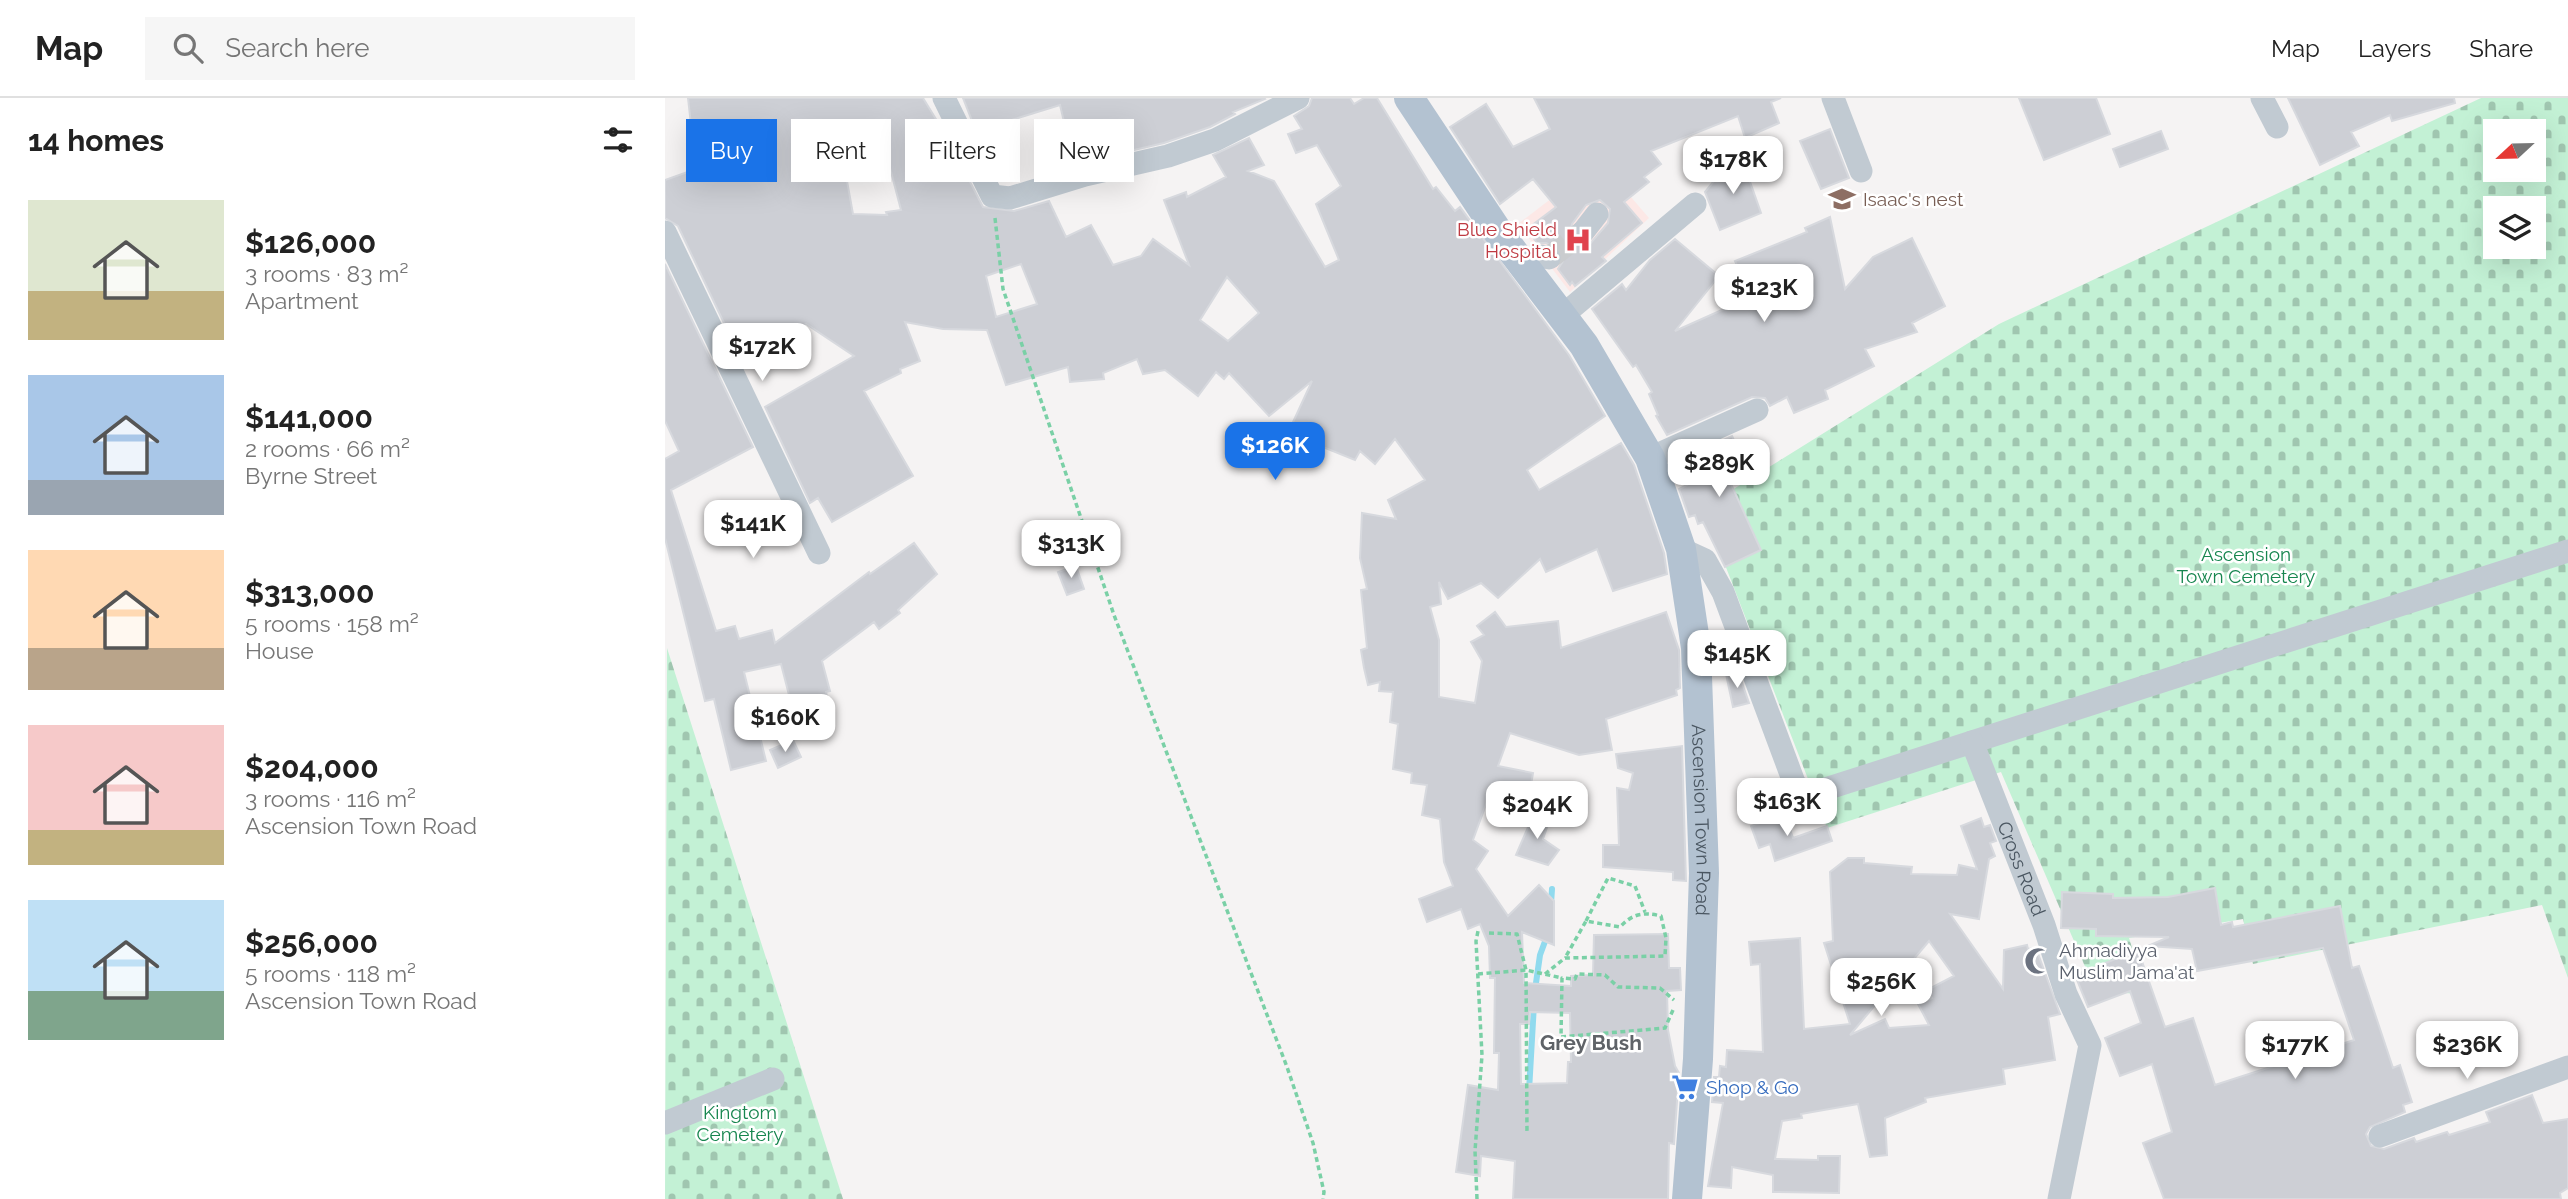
<!DOCTYPE html>
<html lang="en">
<head>
<meta charset="utf-8">
<style>
	:root { --surface:#fff; --page:#f6f6f6; --text:#222; --muted:#767676; --line:#e0e0e0; --accent:#1a73e8 }
	body { margin:0; font-family:Raleway,sans-serif; background:var(--page); color:var(--text); height:100vh; display:flex; flex-direction:column; font-size:26px; white-space:nowrap }
	* { box-sizing:border-box; margin:0 }
	p { font-size:23px; color:var(--muted) }
	.icon { flex:none; width:38px; height:38px; fill:none; stroke:currentColor; stroke-width:2; stroke-linecap:round; stroke-linejoin:round }
	.map { position:relative; flex:1; overflow:hidden }
	.details { display:flex; flex-direction:column; background:var(--surface); width:665px }
	.details>* { flex:none }
	.hud { position:absolute; left:21px; top:21px; width:665px; height:63px; display:flex; gap:14px }
	.needle { width:46px; rotate:248deg }
	.controls { position:absolute; left:1818px; top:21px; display:grid; gap:14px }
	.controls a { display:grid; place-items:center; width:63px; height:63px; border-radius:0px; background:var(--surface); box-shadow:0 7px 28px #0002; font-size:35px }
	.price { position:absolute; translate:-50% -60px; padding:0 16px; border-radius:14px; background:#fff; color:#222; font-size:23px; line-height:46px; filter:drop-shadow(0 2px 4px #0008) }
	.price::after { content:''; position:absolute; left:50%; top:42px; width:21px; height:16px; margin-left:-10px; background:inherit; clip-path:polygon(0 0,100% 0,50% 100%) }
	.price.active { background:var(--accent); color:#fff }
	ul { padding:0; list-style:none }
	li { display:flex; align-items:center; gap:21px; height:175px; padding:0 28px }
	li span { display:grid; place-items:center; flex:none; width:196px; height:140px; border-radius:0px; color:#555 }
	li>.icon { margin-inline-start:auto }
	span .icon { width:84px; height:84px; fill:#fffc; stroke-width:1 }
	li b { font-size:30px }
	h2 { display:flex; justify-content:space-between; align-items:center; height:84px; padding:0 28px; font-size:30px }
	.chip { padding:0 24px; border-radius:0px; background:var(--surface); box-shadow:0 7px 28px #0002; font-size:24px; line-height:63px }
	.chip.active { background:var(--accent); color:#fff }
	header { display:flex; align-items:center; gap:42px; box-sizing:border-box; height:98px; padding:0 35px; background:var(--surface); border-bottom:2px solid var(--line) }
	header strong { font-size:33px }
	nav { display:flex; gap:38px; margin-inline-start:auto; font-size:24px }
	.search { width:490px; height:63px; background:var(--page); display:flex; align-items:center; gap:18px; box-sizing:border-box; padding:0 24px; border-radius:0px; color:var(--muted); font-size:26px }
	main { display:flex; flex:1; min-height:0 }
	.map>svg:first-child { display:block }
	.medical { fill:#fce8e6 }
	.cemetery { fill:url(#cemetery-stones); fill-rule:evenodd }
	.lines { fill:none; stroke-linecap:round; stroke-linejoin:round }
	.stream { stroke:#90daee; stroke-width:6 }
	.building { fill:#cdcfd5; stroke:#d7d9de; stroke-width:2; fill-rule:evenodd }
	.minor-tunnel { stroke:#caccce; stroke-width:23; stroke-dasharray:23 11; stroke-linecap:butt }
	.path { stroke:#7ad0a6; stroke-width:3.5; stroke-dasharray:5 3.5; stroke-linecap:butt }
	.minor { stroke:#c1cad2; stroke-width:23 }
	.major { stroke:#b3c2d1; stroke-width:30 }
	.labels { text-anchor:middle; stroke-width:5; stroke-linejoin:round; paint-order:stroke }
	.education-label { font-size:19px; fill:#785e54; stroke:#fff; text-anchor:start }
	.health-label { font-size:19px; fill:#be3a42; stroke:#fff; text-anchor:end }
	.park-label { font-size:19px; fill:#17864f; stroke:#fff }
	.street-label { font-size:19px; fill:#4a5661; stroke:#fff }
	.worship-label { font-size:19px; fill:#5b616d; stroke:#fff; text-anchor:start }
	.shop-label { font-size:19px; fill:#366cbe; stroke:#fff; text-anchor:start }
	.neighbourhood-label { font-size:21px; font-weight:bold; fill:#5f6368; stroke:#fff }
</style>
</head>
<body>
<header>
<strong>Map</strong>
<div class="search"><svg class="icon" aria-label="search" viewBox="0 0 24 24"><circle cx="10" cy="10" r="6"/><path d="M15 15l6 6"/></svg>Search here</div>
<nav><a>Map</a><a>Layers</a><a>Share</a></nav>
</header>
<main>
<section class="details">
<h2>14 homes<svg class="icon" aria-label="filters" viewBox="0 0 24 24"><path d="M4 7h16M4 17h16"/><circle cx="9" cy="7" r="2"/><circle cx="15" cy="17" r="2"/></svg></h2>
<ul>
<li><span style="background:linear-gradient(#dfe7d0 65%,#c2b280 0)"><svg class="icon" aria-label="home" viewBox="0 0 24 24"><path d="M3 11l9-7 9 7M6 9v11h12V9"/></svg></span><div><b>$126,000</b><p>3 rooms · 83 m²</p><p>Apartment</p></div></li>
<li><span style="background:linear-gradient(#a9c7e8 75%,#9aa5b1 0)"><svg class="icon" aria-label="home" viewBox="0 0 24 24"><path d="M3 11l9-7 9 7M6 9v11h12V9"/></svg></span><div><b>$141,000</b><p>2 rooms · 66 m²</p><p>Byrne Street</p></div></li>
<li><span style="background:linear-gradient(#ffd9b3 70%,#b9a48a 0)"><svg class="icon" aria-label="home" viewBox="0 0 24 24"><path d="M3 11l9-7 9 7M6 9v11h12V9"/></svg></span><div><b>$313,000</b><p>5 rooms · 158 m²</p><p>House</p></div></li>
<li><span style="background:linear-gradient(#f6c9c9 75%,#c2b280 0)"><svg class="icon" aria-label="home" viewBox="0 0 24 24"><path d="M3 11l9-7 9 7M6 9v11h12V9"/></svg></span><div><b>$204,000</b><p>3 rooms · 116 m²</p><p>Ascension Town Road</p></div></li>
<li><span style="background:linear-gradient(#bfe0f5 65%,#7fa58c 0)"><svg class="icon" aria-label="home" viewBox="0 0 24 24"><path d="M3 11l9-7 9 7M6 9v11h12V9"/></svg></span><div><b>$256,000</b><p>5 rooms · 118 m²</p><p>Ascension Town Road</p></div></li>
</ul>
</section>
<div class="map">
<svg width="1903" height="1101" viewBox="0 0 1903 1101">
	<defs>
		<pattern id="cemetery-stones" width="16" height="16" patternUnits="userSpaceOnUse" patternTransform="scale(1.75)"><rect width="16" height="16" fill="#c3f1d5"/><path d="M2 7V4a2 2 0 0 1 4 0v3zM10 15v-3a2 2 0 0 1 4 0v3z" fill="#a0c6b0"/></pattern>
	</defs>
	<rect width="100%" height="100%" fill="#f5f3f3"/>
	<path class="medical" d="M935,63L984,120L905,194L853,126Z"/>
	<path class="cemetery" d="M1816,0H1903V880L1877,807L1588,866L1578,821L1464,840L1482,896L1431,894L1336,674L1162,730L1038,410L1334,226ZM1830,33H1869V72H1830ZM1830,110H1869V149H1830Z
		M2,550L178,1101H0Z"/>
	<g class="lines">
		<path class="stream" d="M886,806L887,791
			M870,892L875,857L882,838
			M864,993L869,906"/>
	</g>
	<path class="building" d="M23,0H258L285,44L277,47L291,83L302,78L318,109L349,113L384,103L401,139L426,127L448,167L476,158L488,141L524,167L499,102L521,94L522,99L561,79L548,57L584,40L599,67L583,73L609,83L660,169L674,162L651,106L676,88L652,47L631,55L623,36L637,31L629,18L644,8L647,0H685L689,6L699,0H712L768,91L771,89L790,113L795,109L904,257L940,318L862,372L874,392L956,345L969,367L999,455L1002,476L948,493L932,451L881,474L875,461L833,500L816,485L783,501L774,484L776,506L765,509L774,542V599L810,605L817,563L806,544L819,537L812,528L830,514L841,529L893,523L896,550L1001,514L1014,552L1015,590L1011,592L1012,597L941,621L947,652L914,657L845,635L833,668L868,675L862,711L823,701L808,742L823,753L811,771L843,818L874,787L889,803V847L857,834L859,885L906,888V878L928,877L929,837L1003,836L1004,870H1015L1016,892L1002,893L1003,932L1010,968L1014,975L1009,1046L1004,1045L1003,1101H848L850,1063L816,1058L815,1078L791,1074L803,987L833,992L834,955H829L830,880H825L824,848L815,826L803,831L796,811L762,824L754,801L788,788L779,764L775,721L757,717L762,687L746,685L747,675L728,671L733,626L725,624L728,594L714,593L715,584L703,587L699,570L696,552L702,550L696,492L702,491L695,460L697,415L731,421L723,402L760,382L730,341L710,366L695,353L690,362L623,335L647,283L604,318L564,275L559,281L551,274L533,298L500,272L478,276L472,261L438,275L439,281L405,284L403,269L341,287L322,232L278,231L240,224L255,263L235,271L236,275L199,293L248,378L167,424L153,400L145,405L100,309L189,258L141,226L106,243L98,228L68,244L13,128L0,120V82L31,71ZM158,23L177,76L135,83L128,26ZM225,70L236,112L221,114L222,117L188,116L182,83ZM356,166L372,206L331,219L321,178ZM562,179L594,215L563,243L535,222ZM865,914L905,915L906,964H903L902,985L856,986L855,926H864Z
		M298,0H599L600,1L568,14L570,16L545,29L499,45L409,66L395,7L311,33Z
		M869,0H1116L1106,4L1114,25L1080,40L1073,18L986,53L996,66L979,79L984,84L959,104L977,125L937,159L941,163L910,188L907,184L905,187L893,171L898,163L894,151L881,145H872L862,131L891,109L868,81L835,106L785,29L821,6L848,49L885,31ZM935,102L945,111L943,125L924,147L910,145L905,139L907,126L921,107Z
		M1354,0H1431L1445,36L1379,62Z
		M1623,0H1789L1790,5L1727,23L1725,17L1686,34L1694,48L1655,67Z
		M1165,31L1184,80L1156,91L1135,43Z
		M1496,33L1503,51L1455,69L1448,51Z
		M1077,61L1096,115L1055,132L1040,94L1061,68Z
		M1165,119L1180,191L1208,159L1247,140L1280,208L1247,225L1252,234L1200,251L1209,268L1160,292L1163,301L1129,315L1122,299L1105,308L1100,300L1087,299L1002,337L991,318L993,317L984,296L987,294L971,267L968,269L927,211L957,186L961,192L985,162L1010,141L1054,178L1010,233L1086,199L1070,163L1142,134L1140,130Z
		M0,166L88,349L6,392L51,533L70,528L74,541L107,532L110,545L204,474L205,476L249,445L272,476L233,512L235,515L214,531L209,524L157,563L165,593L161,594L167,621L132,628L116,566L79,574L101,663L66,672L49,601L40,603L0,440V361L14,353L0,323Z
		M1067,338L1085,378L1066,386L1096,452L1060,469L1038,424L1033,426L1030,417L1024,419L1014,391L1022,387L1013,370L1018,367L1015,362Z
		M411,468L419,491L402,497L393,474Z
		M1073,573L1084,605L1068,609L1061,576Z
		M128,642L136,659L113,670L105,652Z
		M1017,648L1021,783L1008,782V774L938,769V747H954L952,690L964,692L968,675L953,670L951,656Z
		M870,713L886,718L878,741L894,752L883,767L851,757Z
		M1120,716L1128,740L1162,728L1167,743L1110,763L1105,746L1094,750L1086,728Z
		M1316,720L1319,729L1325,727L1331,743L1325,745L1330,758L1324,761L1314,821L1285,816L1338,891L1339,852L1362,847L1363,851L1371,850L1395,916L1383,919L1390,962L1338,971L1340,986L1260,1000L1261,1004L1220,1020L1222,1057L1205,1059L1193,1006L1136,1016L1137,1020L1117,1023L1110,1061L1153,1062V1058H1175L1174,1095L1108,1094V1077L1067,1069L1066,1090L1043,1088L1058,1005L1047,1004L1049,979H1054L1055,968L1061,969L1062,952L1098,954L1095,866L1086,867L1084,844L1135,840L1139,931L1185,926L1159,845L1168,843L1165,774L1183,760H1199V765L1247,769L1246,776L1292,777L1294,767L1312,771L1296,728ZM1264,843L1289,878L1262,892L1267,900L1253,906L1264,927L1224,930L1220,921L1185,937Z
		M1550,790L1556,827L1567,824L1568,829L1675,808L1687,870L1694,868L1728,970L1735,967L1747,1004L1738,1007L1740,1014L1705,1029L1701,1036L1706,1048L1719,1051L1749,1040L1751,1044L1782,1034L1784,1037L1825,1024L1821,1014L1867,997L1878,1025L1903,1021V1090L1895,1095L1896,1101H1499L1478,1045L1507,1034L1487,966L1455,978L1440,940L1476,925L1465,893L1423,909L1410,877L1473,852L1500,929L1528,920L1550,987L1689,942L1658,850L1532,873L1527,851L1483,848L1504,839L1431,838V831L1396,830L1397,794L1448,796V800L1503,799Z"/>
	<g class="lines">
		<path class="minor-tunnel" d="M884,160L918,134"/>
		<path class="path" d="M330,120L338,191L449,517L622,969L648,1045L659,1094L658,1101
			M921,823L943,780L970,788L980,814
			M824,835L852,836L861,872L862,1036
			M813,876L861,872L897,880
			M880,876L900,860L1000,858L1001,840L996,818C979,814 968,815 955,829L921,823L900,860
			M1008,912L1000,930L896,939L897,880L910,881L912,876L940,877L953,889L995,890L1009,902
			M812,1101L810,1053L817,957L811,843L813,833"/>
		<g class="minor">
			<path d="M279,0L327,98L345,100L420,77L503,58L550,42L633,0"/>
			<path d="M1168,0L1196,73"/>
			<path d="M1597,0L1612,29"/>
			<path d="M0,134L154,455"/>
			<path d="M918,134L932,116"/>
			<path d="M861,170L877,158L884,160"/>
			<path d="M897,218L1030,106"/>
			<path d="M985,360L1092,312"/>
			<path d="M1016,451L1040,462L1058,494L1130,687L1145,696L1903,453"/>
			<path id="s1" d="M1307,644L1379,827L1401,896L1425,947L1394,1101"/>
			<path d="M0,1025L108,981"/>
			<path d="M1715,1038L1903,969"/>
		</g>
		<path class="major" id="s2" d="M744,0L833,134L919,247L985,360L1016,451L1031,550L1039,775L1033,961L1022,1101"/>
	</g>
	<defs>
		<symbol id="school-bare" viewBox="-9 -9 18 18"><path d="M0-5L7-2L0 1L-7-2ZM-4 1L0 2.5L4 1V4Q0 6-4 4Z" fill="#8d6e63" stroke="#fff" stroke-width="2.5" paint-order="stroke"/></symbol>
		<symbol id="hospital-bare" viewBox="-9 -9 18 18"><path d="M-5-5h3v3.5h4V-5h3V5h-3V1.5h-4V5h-3Z" fill="#e0444e" stroke="#fff" stroke-width="2.5" paint-order="stroke"/></symbol>
		<symbol id="mosque-bare" viewBox="-9 -9 18 18"><path d="M3.5-4.9A6 6 0 1 0 3.5 4.9A5 5 0 1 1 3.5-4.9Z" fill="#6b7280" stroke="#fff" stroke-width="2.5" paint-order="stroke"/></symbol>
		<symbol id="supermarket-bare" viewBox="-9 -9 18 18"><path d="M-6-5.5h2.5l.6 2H6L4.5 2H-2.5L-4.4-4H-6ZM-1.5 3.2a1.3 1.3 0 1 0 .1 0ZM3 3.2a1.3 1.3 0 1 0 .1 0Z" fill="#3f7fe0" stroke="#fff" stroke-width="2.5" paint-order="stroke"/></symbol>
	</defs>
	<g fill-rule="evenodd">
		<use href="#school-bare" x="1158" y="82" width="38" height="38"/>
		<use href="#hospital-bare" x="894" y="123" width="38" height="38"/>
		<use href="#mosque-bare" x="1354" y="844" width="38" height="38"/>
		<use href="#supermarket-bare" x="1001" y="970" width="38" height="38"/>
	</g>
	<g class="labels">
		<g class="education-label">
			<text x="1198" y="108">Isaac's nest</text>
		</g>
		<g class="health-label">
			<text x="892" y="138">Blue Shield<tspan x="892" dy="22">Hospital</tspan></text>
		</g>
		<g class="park-label">
			<text x="1581" y="463">Ascension<tspan x="1581" dy="22">Town Cemetery</tspan></text>
			<text x="75" y="1021">Kingtom<tspan x="75" dy="22">Cemetery</tspan></text>
		</g>
		<g class="street-label">
			<text dy="7" stroke="none"><textPath href="#s2" startOffset="802">Ascension Town Road</textPath></text>
			<text dy="7" stroke="none"><textPath href="#s1" startOffset="136">Cross Road</textPath></text>
		</g>
		<g class="worship-label">
			<text x="1394" y="859">Ahmadiyya<tspan x="1394" dy="22">Muslim Jama'at</tspan></text>
		</g>
		<g class="shop-label">
			<text x="1041" y="996">Shop &amp; Go</text>
		</g>
		<g class="neighbourhood-label">
			<text x="926" y="952">Grey Bush</text>
		</g>
	</g>
</svg>
<div class="controls">
<a><svg class="needle" viewBox="-14 -14 28 28"><path d="M0-13l5 13h-10z" fill="#e53935"/><path d="M0 13l5-13h-10z" fill="#767676"/></svg></a>
<a><svg class="icon" aria-label="layers" viewBox="0 0 24 24"><path d="M12 4l9 5-9 5-9-5zM3 14l9 5 9-5"/></svg></a>
</div>
<b class="price" style="left:1068px;top:98px">$178K</b>
<b class="price" style="left:1099px;top:226px">$123K</b>
<b class="price" style="left:97px;top:285px">$172K</b>
<b class="price active" style="left:610px;top:384px">$126K</b>
<b class="price" style="left:1054px;top:401px">$289K</b>
<b class="price" style="left:88px;top:462px">$141K</b>
<b class="price" style="left:406px;top:482px">$313K</b>
<b class="price" style="left:1072px;top:592px">$145K</b>
<b class="price" style="left:120px;top:656px">$160K</b>
<b class="price" style="left:1122px;top:740px">$163K</b>
<b class="price" style="left:872px;top:743px">$204K</b>
<b class="price" style="left:1216px;top:920px">$256K</b>
<b class="price" style="left:1630px;top:983px">$177K</b>
<b class="price" style="left:1802px;top:983px">$236K</b>
<div class="hud">
<a class="chip active">Buy</a>
<a class="chip">Rent</a>
<a class="chip">Filters</a>
<a class="chip">New</a>
</div>
</div>
</main>
</body>
</html>
